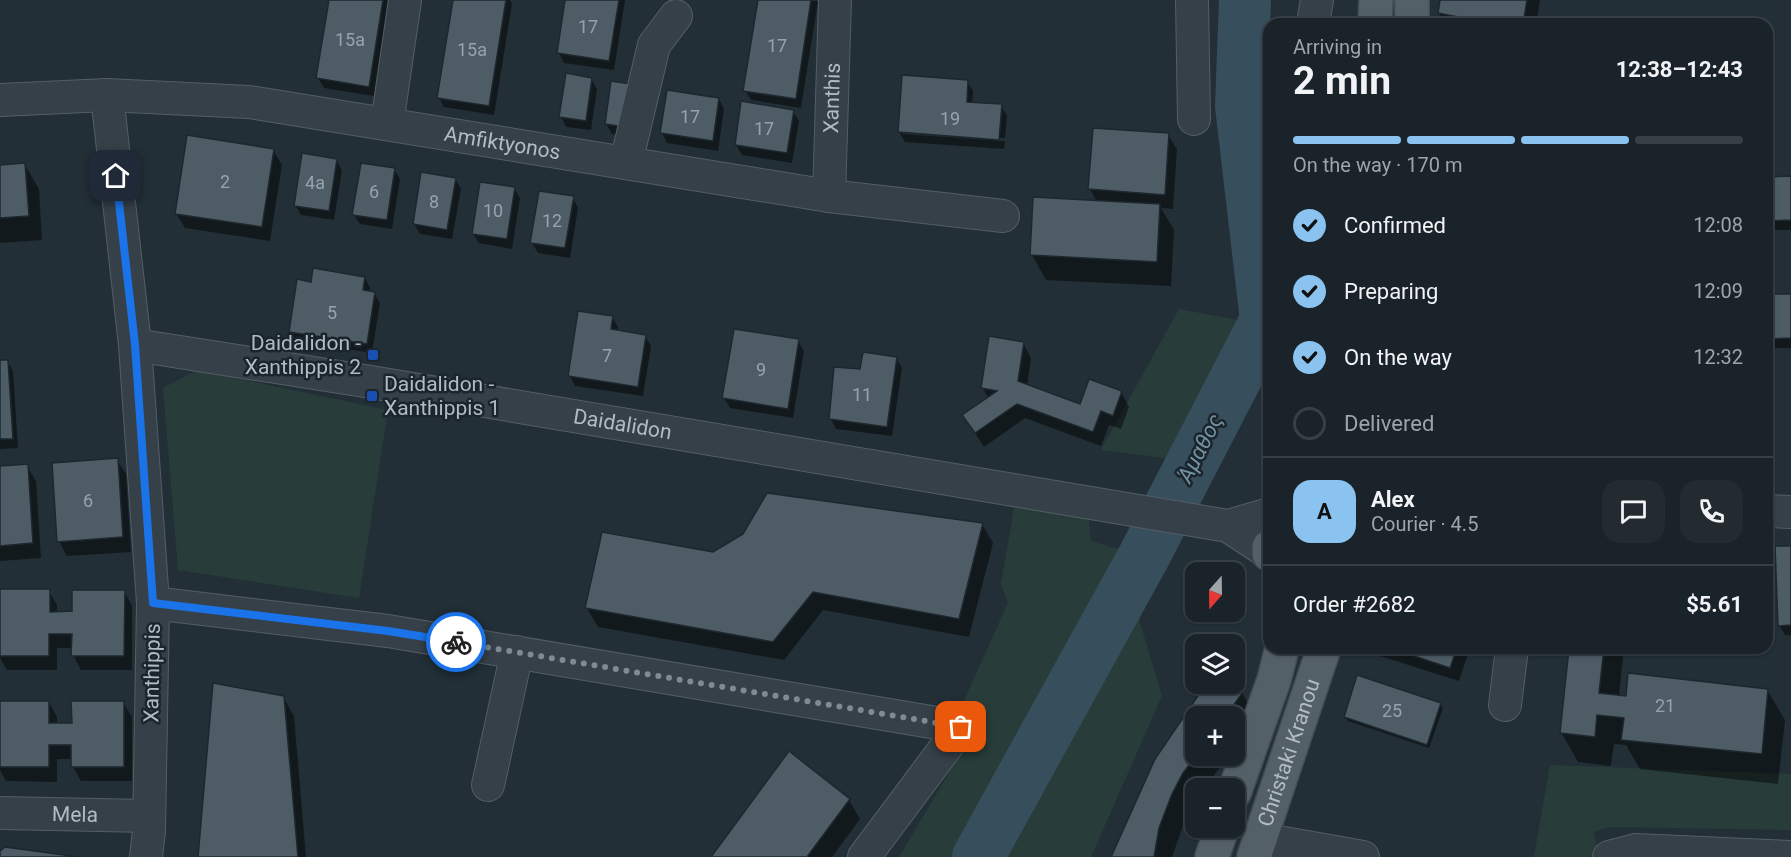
<!DOCTYPE html>
<meta charset="utf-8">
<style>
:root{--surface:#1a2329;--page:#232b31;--text:#f1f3f6;--muted:#9fa4a8;--line:#384046;--accent:#8ac3ef}
body{margin:0;font-family:Roboto,sans-serif;background:var(--page);color:var(--text);height:100vh;display:flex;flex-direction:column;font-size:22px;white-space:nowrap}
*{box-sizing:border-box;margin:0}
p{font-size:20px;color:var(--muted)}
.icon{flex:none;width:33px;height:33px;fill:none;stroke:currentColor;stroke-width:2;stroke-linecap:round;stroke-linejoin:round}
.map{position:relative;flex:1;overflow:hidden}
.drawer{position:absolute;left:1263px;top:18px;width:510px;height:636px;display:flex;flex-direction:column;background:var(--surface);border-radius:18px;box-shadow:0 2px 4px #0004,0 0 0 2px var(--line)}
.drawer>*{flex:none}
.needle{width:39px;rotate:200deg}
.controls{position:absolute;left:1185px;top:562px;display:grid;gap:12px}
.controls a{display:grid;place-items:center;width:60px;height:60px;border-radius:12px;background:var(--surface);box-shadow:0 2px 4px #0004,0 0 0 2px var(--line);font-size:30px}
.pin{position:absolute;display:grid;place-items:center;width:51px;height:51px;color:#fff;margin:-26px;border-radius:12px;box-shadow:0 3px 9px #0006}
.courier{position:absolute;display:grid;place-items:center;width:60px;height:60px;margin:-30px;border:4px solid #1a73e8;border-radius:50%;background:#fff;color:#222;box-shadow:0 2px 8px #0007}
.summary em{font-style:normal;font-weight:700}
.summary div{display:flex;flex-direction:column-reverse}
.summary{display:flex;align-items:center;justify-content:space-between;height:102px;padding:0 30px}
h1{font-size:39px;font-weight:700;line-height:45px}
.bar{display:grid;grid-template-columns:repeat(4,1fr);gap:9px 6px;align-content:center;height:72px;padding:0 30px}
.bar i{height:8px;border-radius:4px;background:var(--line)}
.bar .selected{background:var(--accent)}
.bar p{grid-column:span 4}
.line{display:flex;align-items:center;gap:15px;padding:0 30px;border-top:2px solid var(--line)}
.line div{flex:1}
.round{display:grid;place-items:center;flex:none;width:63px;height:63px;border-radius:18px;background:var(--page)}
ol{padding:0 30px;list-style:none}
li{display:flex;align-items:center;gap:18px;height:66px}
li p{margin-inline-start:auto}
li .icon{padding:6px;border-radius:50%;background:var(--accent);color:#111;stroke-width:4}
li:last-child{color:var(--muted)}
li i{width:33px;height:33px;border:3px solid var(--line);border-radius:50%}
.map>svg:first-child{display:block}
.green{fill:#283d3a}
.shadow{fill:#0007}
.lines{fill:none;stroke-linecap:round;stroke-linejoin:round}
.river{stroke:#374e5d;stroke-width:52}
.building{fill:#4e5c66;stroke:#1d272e;stroke-width:1.5}
.minor-casing{stroke:#545e65;stroke-width:34}
.major-casing{stroke:#424c54;stroke-width:36}
.minor{stroke:#364048;stroke-width:32}
.major{stroke:#546068;stroke-width:33}
.done{stroke:#7f8a93;stroke-width:6;stroke-dasharray:0 10.8}
.route{stroke:#1a73e8;stroke-width:8}
.transit-dot{fill:#1a4fb4;stroke:#1b252c;stroke-width:2}
.labels{text-anchor:middle;dominant-baseline:central;stroke-width:5;stroke-linejoin:round;paint-order:stroke}
.number-label{font-size:18px;fill:#98a3ac}
.street-label{font-size:21px;fill:#b1bbc4;stroke:#1b252c}
.poi-label{font-size:21px;fill:#b1bbc4;stroke:#1b252c;text-anchor:end}
.water-label{font-size:22px;font-style:italic;fill:#7392a6;stroke:#1b252c}
</style>
<div class="map">
<svg width="1791" height="857" viewBox="0 0 1791 857">
<rect width="100%" height="100%" fill="#222f37"/>
<g class="green">
<polygon points="1179,309 1244,321 1166,458 1101,450"/>
<polygon points="197,370 388,410 359,598 178,570 163,388"/>
<polygon points="1015,503 1088,515 1091,541 1118,549 1162,696 1091,857 899,857 979,722 961,707 1008,603 1001,584"/>
<polygon points="1550,765 1791,774 1791,830 1609,827 1594,832 1598,853 1589,857 1534,857"/>
</g>
<g class="shadow">
<polygon points="331,0 389,0 374,96 324,88 318,78"/>
<polygon points="454,0 510,0 512,4 494,115 444,107 439,98"/>
<polygon points="567,0 625,0 614,70 564,63 559,53"/>
<polygon points="759,0 818,1 801,108 751,100 745,90"/>
<polygon points="1441,0 1540,0 1536,24 1446,24 1439,13"/>
<polygon points="591,79 597,89 591,130 566,127 561,117"/>
<polygon points="967,81 973,91 972,104 1001,106 1007,116 1005,138 903,131 903,134 1005,141 1004,149 905,142 899,132"/>
<polygon points="613,82 636,138 612,134 606,124"/>
<polygon points="719,99 724,109 718,151 667,143 662,133"/>
<polygon points="793,111 799,121 792,163 742,155 736,145"/>
<polygon points="1168,135 1177,149 1173,209 1161,208 1174,230 1171,286 1046,280 1032,255 1097,202 1090,189"/>
<polygon points="273,150 282,165 270,241 185,228 176,213"/>
<polygon points="336,160 342,170 334,220 301,215 295,205"/>
<polygon points="25,165 39,189 42,240 0,243 0,166"/>
<polygon points="394,169 400,179 392,229 360,224 354,215"/>
<rect x="1767" y="178" width="24" height="52"/>
<polygon points="455,179 461,189 452,239 420,234 414,224"/>
<polygon points="514,188 520,198 512,249 479,243 473,234"/>
<polygon points="573,198 578,208 570,258 538,253 532,243"/>
<polygon points="365,278 370,288 369,293 374,293 380,303 372,353 296,341 290,331 313,283"/>
<polygon points="1791,295 1791,348 1769,348 1767,296"/>
<polygon points="612,317 618,327 617,332 645,336 651,346 643,396 575,386 570,376"/>
<polygon points="798,341 804,351 793,418 730,408 724,398"/>
<polygon points="1023,343 1031,358 1027,386 1081,406 1121,392 1129,407 1121,429 1109,425 1101,446 1025,418 984,447 964,415 988,398 983,388"/>
<polygon points="896,358 902,368 892,436 836,429 831,419 861,370"/>
<polygon points="7,361 13,371 18,448 0,449 0,362"/>
<polygon points="117,460 126,474 131,552 67,556 59,541"/>
<polygon points="27,466 36,481 41,558 0,561 0,468"/>
<polygon points="982,524 993,543 969,637 823,610 784,660 598,627 587,608 713,553"/>
<polygon points="1791,547 1791,635 1785,635 1779,625"/>
<polygon points="0,591 49,591 57,605 57,613 73,613 124,591 132,606 132,670 81,670 73,655 73,648 57,648 57,670 7,670 0,658"/>
<polygon points="1373,648 1470,648 1459,681 1377,655"/>
<polygon points="1570,648 1624,648 1619,696 1767,690 1785,720 1778,784 1640,769 1626,745 1614,744 1611,766 1578,762 1561,732"/>
<polygon points="1208,684 1230,684 1242,693 1257,718 1234,747 1234,717 1196,717 1196,756 1228,756 1204,789 1196,789 1196,801 1185,820 1172,857 1113,857"/>
<polygon points="283,697 294,716 306,857 200,857"/>
<polygon points="0,702 49,702 57,717 57,724 73,724 123,702 132,717 132,781 81,781 73,767 73,759 57,759 57,782 6,781 0,770"/>
<polygon points="1440,704 1443,708 1429,748 1348,721 1345,717"/>
<polygon points="789,753 849,800 860,819 832,857 712,857"/>
</g>
<g class="lines">
<polyline class="river" points="978,857 1144,556 1266,320 1241,106 1245,0"/>
</g>
<g class="building">
<polygon points="329,0 383,0 369,87 316,78"/>
<polygon points="453,0 506,0 489,106 437,98"/>
<polygon points="565,0 619,0 609,61 557,53"/>
<polygon points="758,0 811,0 796,99 743,91"/>
<polygon points="1440,0 1527,0 1523,24 1494,24 1438,13"/>
<polygon points="566,73 592,78 586,121 559,117"/>
<polygon points="902,75 968,80 967,102 1002,104 999,140 898,132"/>
<polygon points="611,81 638,85 631,128 605,124"/>
<polygon points="667,90 719,98 713,141 660,133"/>
<polygon points="741,101 794,110 787,153 735,145"/>
<polygon points="1093,128 1169,133 1165,195 1088,189"/>
<polygon points="187,135 274,149 262,227 175,214"/>
<polygon points="302,153 337,159 329,211 294,206"/>
<polygon points="25,163 29,216 0,218 0,165"/>
<polygon points="361,163 395,168 387,220 352,215"/>
<polygon points="421,172 456,178 447,230 413,224"/>
<polygon points="1791,176 1791,220 1767,221 1767,177"/>
<polygon points="480,182 515,187 507,239 472,234"/>
<polygon points="539,191 574,196 565,248 530,243"/>
<polygon points="1033,197 1160,204 1157,262 1030,255"/>
<polygon points="313,268 365,277 363,290 375,292 367,344 289,332 297,279 311,282"/>
<polygon points="1767,294 1791,294 1791,338 1767,339"/>
<polygon points="578,311 613,316 611,329 646,335 638,387 568,376"/>
<polygon points="734,329 799,339 788,409 722,398"/>
<polygon points="989,336 1024,342 1018,381 1080,404 1089,379 1122,391 1113,416 1101,411 1093,432 1017,404 975,433 962,415 997,391 981,388"/>
<polygon points="863,352 897,357 887,427 829,419 834,367 860,369"/>
<polygon points="0,360 8,360 13,439 0,439"/>
<polygon points="118,458 123,537 57,542 52,463"/>
<polygon points="28,464 33,543 0,546 0,466"/>
<polygon points="767,493 983,523 959,619 813,592 773,642 585,608 602,532 713,552 743,534"/>
<polygon points="1775,546 1791,546 1791,625 1778,626"/>
<polygon points="0,589 50,589 50,612 72,611 72,590 125,590 124,656 71,656 72,634 49,634 49,656 0,656"/>
<polygon points="1390,648 1457,648 1450,668"/>
<polygon points="1569,648 1604,648 1599,693 1626,696 1628,673 1768,689 1762,754 1621,740 1624,718 1597,715 1595,737 1560,733"/>
<polygon points="1357,675 1441,703 1427,745 1344,717"/>
<polygon points="213,683 284,696 298,857 198,857"/>
<polygon points="1206,684 1232,684 1243,692 1225,717 1196,717 1196,756 1183,773 1172,794 1159,828 1154,857 1111,857 1155,759"/>
<polygon points="0,701 49,701 49,723 72,723 71,701 124,701 124,767 71,767 71,745 49,745 49,767 0,767"/>
<polygon points="789,751 850,799 807,857 711,857"/>
<polygon points="5,847 79,857 0,857 0,851"/>
</g>
<g class="lines">
<g class="minor-casing">
<g id="minor">
<polyline points="1192,0 1194,119"/>
<polyline points="1313,24 1317,0"/>
<polyline points="107,95 135,345 153,603 149,831 146,857"/>
<path id="s1" d="M 0,100 L 107,95 L 249,102 L 829,196 L 1003,216"/>
<polyline points="387,124 405,0"/>
<polyline points="626,163 654,45 676,16"/>
<path id="s2" d="M 829,196 L 835,0"/>
<path id="s3" d="M 135,345 L 371,382 L 1228,526 L 1269,553"/>
<polyline points="1767,511 1791,512"/>
<polyline points="1228,526 1269,514"/>
<polyline points="153,603 388,631 961,727 864,857"/>
<polyline points="1505,705 1512,648"/>
<polyline points="488,785 517,652"/>
<path id="s4" d="M 0,813 L 149,816"/>
<polyline points="1261,839 1363,857"/>
<polyline points="1609,857 1636,850 1791,857"/>
</g>
</g>
<g class="major-casing">
<g id="major">
<polyline points="1412,0 1412,24"/>
<polyline points="1375,24 1376,0"/>
<polyline points="1269,547 1269,554"/>
<polyline points="1234,793 1274,680 1282,648"/>
<polyline points="1212,857 1222,828"/>
<path id="s5" d="M 1254,857 L 1324,648"/>
</g>
</g>
<use href="#minor" class="minor"/>
<use href="#major" class="major"/>
</g>
<g class="lines">
<polyline class="done" points="456,642 961,727"/>
<polyline class="route" points="116,176 135,345 153,603 388,631 456,642"/>
</g>
<g class="transit-dot">
<rect x="367" y="349" width="12" height="12" rx="3"/>
<rect x="366" y="390" width="12" height="12" rx="3"/>
</g>
<g class="labels">
<g class="number-label">
<text x="588" y="26">17</text>
<text x="350" y="39">15a</text>
<text x="777" y="45">17</text>
<text x="472" y="49">15a</text>
<text x="690" y="116">17</text>
<text x="950" y="118">19</text>
<text x="764" y="128">17</text>
<text x="225" y="181">2</text>
<text x="315" y="182">4a</text>
<text x="374" y="191">6</text>
<text x="434" y="201">8</text>
<text x="493" y="210">10</text>
<text x="552" y="220">12</text>
<text x="332" y="312">5</text>
<text x="607" y="355">7</text>
<text x="761" y="369">9</text>
<text x="862" y="394">11</text>
<text x="88" y="500">6</text>
<text x="1665" y="705">21</text>
<text x="1392" y="710">25</text>
</g>
<g class="street-label">
<text stroke="none"><textPath href="#s2" startOffset="98">Xanthis</textPath></text>
<text stroke="none"><textPath href="#s1" startOffset="506">Amfiktyonos</textPath></text>
<text stroke="none"><textPath href="#s3" startOffset="494">Daidalidon</textPath></text>
<text transform="translate(152 673) rotate(-89)">Xanthippis</text>
<text stroke="none"><textPath href="#s5" startOffset="110">Christaki Kranou</textPath></text>
<text stroke="none"><textPath href="#s4" startOffset="75">Mela</textPath></text>
</g>
<g class="poi-label">
<text x="361" y="343">Daidalidon -<tspan x="361" dy="24">Xanthippis 2</tspan></text>
<text x="384" y="384" text-anchor="start">Daidalidon -<tspan x="384" dy="24">Xanthippis 1</tspan></text>
</g>
<g class="water-label">
<text transform="translate(1200 448) rotate(-63)">Άμαθος</text>
</g>
</g>
</svg>
<div class="controls">
<a><svg class="needle" viewBox="-14 -14 28 28"><path d="M0-13l5 13h-10z" fill="#e53935"/><path d="M0 13l5-13h-10z" fill="#9fa4a8"/></svg></a>
<a><svg class="icon" aria-label="layers" viewBox="0 0 24 24"><path d="M12 4l9 5-9 5-9-5zM3 14l9 5 9-5"/></svg></a>
<a>+</a>
<a>−</a>
</div>
<div class="pin" style="left:961px;top:727px;background:#ea580c"><svg class="icon" aria-label="bag" viewBox="0 0 24 24"><path d="M5 8h14l-1 12H6zM9 8a3 3 0 0 1 6 0"/></svg></div>
<div class="pin" style="left:116px;top:176px;background:#1f2937"><svg class="icon" aria-label="home" viewBox="0 0 24 24"><path d="M3 11l9-7 9 7M6 9v11h12V9"/></svg></div>
<div class="courier" style="left:456px;top:642px"><svg class="icon" aria-label="bike" viewBox="0 0 24 24"><circle cx="6" cy="16" r="4"/><circle cx="18" cy="16" r="4"/><path d="M6 16l4-8h5l3 8M10 8l3 8H6M13 5h3"/></svg></div>
<section class="drawer">
<div class="summary"><div><h1>2 min</h1><p>Arriving in</p></div><em>12:38–12:43</em></div>
<div class="bar"><i class="selected"></i><i class="selected"></i><i class="selected"></i><i></i><p>On the way · 170 m</p></div>
<ol>
<li><svg class="icon" aria-label="check" viewBox="0 0 24 24"><path d="M5 12l5 5 9-10"/></svg>Confirmed<p>12:08</p></li>
<li><svg class="icon" aria-label="check" viewBox="0 0 24 24"><path d="M5 12l5 5 9-10"/></svg>Preparing<p>12:09</p></li>
<li><svg class="icon" aria-label="check" viewBox="0 0 24 24"><path d="M5 12l5 5 9-10"/></svg>On the way<p>12:32</p></li>
<li><i></i>Delivered</li>
</ol>
<div class="line" style="height:108px"><b class="round" style="background:var(--accent);color:#111">A</b><div><b>Alex</b><p>Courier · 4.5</p></div><a class="round"><svg class="icon" aria-label="chat" viewBox="0 0 24 24"><path d="M4 5h16v11H9l-5 4z"/></svg></a><a class="round"><svg class="icon" aria-label="phone" viewBox="0 0 24 24"><path d="M5 4h4l2 5-3 2q2 4 5 5l2-3 5 2v4C11 20 4 13 5 4z"/></svg></a></div>
<div class="line" style="height:78px"><div>Order #2682</div><b>$5.61</b></div>
</section>
</div>
